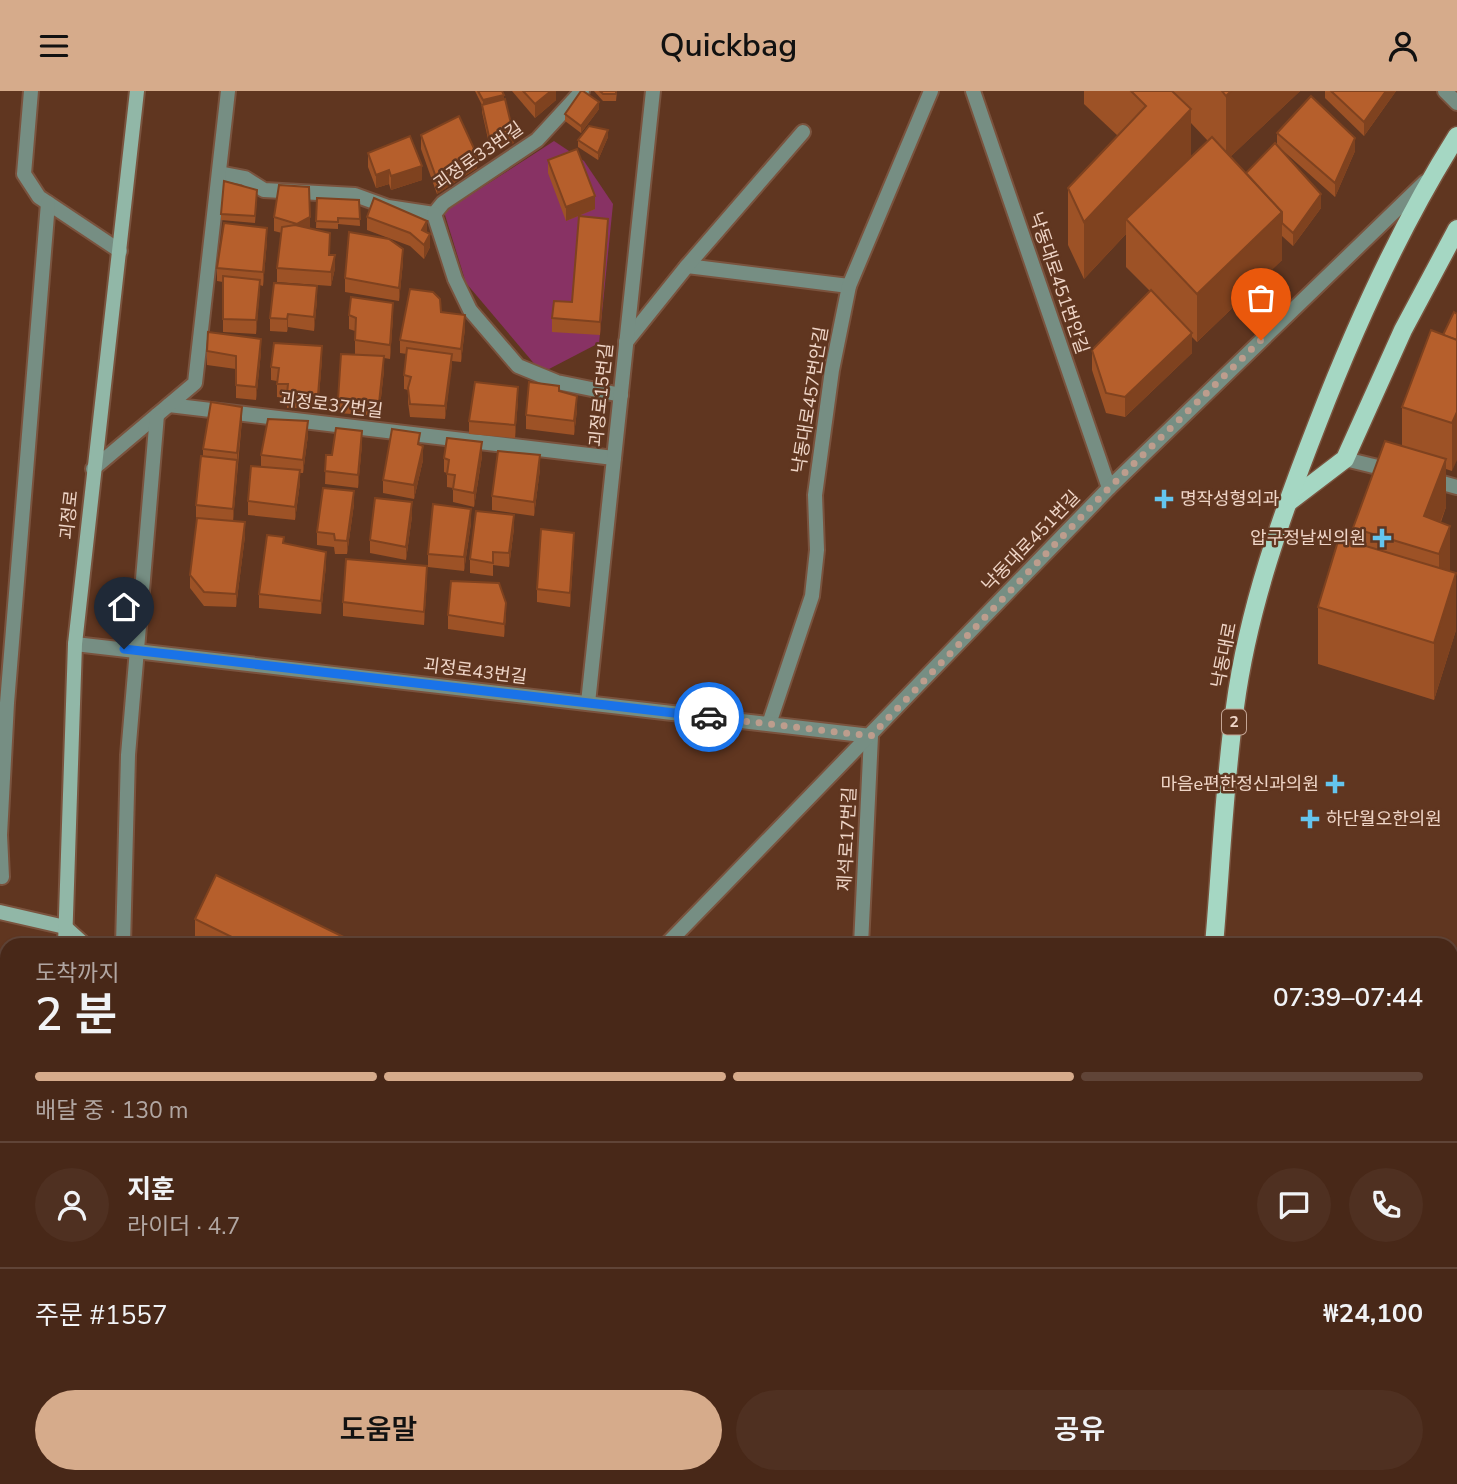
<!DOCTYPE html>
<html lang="ko">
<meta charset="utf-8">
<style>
:root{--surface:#482818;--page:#4f3021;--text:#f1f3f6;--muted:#b1a6a2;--line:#604437;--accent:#d6ab8b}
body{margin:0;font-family:"Nunito Sans","Noto Sans KR",sans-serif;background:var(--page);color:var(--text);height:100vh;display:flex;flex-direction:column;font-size:26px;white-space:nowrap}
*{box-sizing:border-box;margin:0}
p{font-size:23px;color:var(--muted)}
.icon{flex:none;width:38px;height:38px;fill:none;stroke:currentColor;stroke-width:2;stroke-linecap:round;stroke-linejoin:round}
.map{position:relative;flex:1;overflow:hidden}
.details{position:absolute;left:0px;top:847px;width:1458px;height:546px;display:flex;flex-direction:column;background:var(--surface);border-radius:21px 21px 0 0;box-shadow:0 2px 5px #0004,0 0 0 2px var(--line)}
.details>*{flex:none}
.pin{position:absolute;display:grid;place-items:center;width:60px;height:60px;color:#fff;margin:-72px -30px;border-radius:50% 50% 50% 0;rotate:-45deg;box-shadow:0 0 7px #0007}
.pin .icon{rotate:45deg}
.courier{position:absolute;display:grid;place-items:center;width:70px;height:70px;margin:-35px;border:5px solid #1a73e8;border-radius:50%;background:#fff;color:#222;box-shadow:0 2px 9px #0007}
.summary em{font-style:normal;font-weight:600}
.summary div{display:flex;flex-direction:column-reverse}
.summary{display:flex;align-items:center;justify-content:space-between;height:119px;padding:0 35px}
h1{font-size:46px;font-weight:600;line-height:52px}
.bar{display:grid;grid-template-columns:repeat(4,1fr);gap:10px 7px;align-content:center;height:84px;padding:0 35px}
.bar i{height:9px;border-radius:5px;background:var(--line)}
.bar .selected{background:var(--accent)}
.bar p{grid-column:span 4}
.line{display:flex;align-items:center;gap:18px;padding:0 35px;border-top:2px solid var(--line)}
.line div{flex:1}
.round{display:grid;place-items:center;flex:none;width:74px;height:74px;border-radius:37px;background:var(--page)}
.primary-button{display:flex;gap:14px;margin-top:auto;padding:14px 35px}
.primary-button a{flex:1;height:80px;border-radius:42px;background:var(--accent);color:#111;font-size:28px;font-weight:600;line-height:80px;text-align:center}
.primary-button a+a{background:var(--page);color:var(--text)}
header{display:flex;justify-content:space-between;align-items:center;height:91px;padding:0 35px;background:var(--accent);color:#111;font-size:32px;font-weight:600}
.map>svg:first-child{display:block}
.green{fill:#883264}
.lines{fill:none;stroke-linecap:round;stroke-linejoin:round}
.lane-casing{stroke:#7a533e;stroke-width:18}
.street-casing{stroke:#7a533e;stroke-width:18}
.secondary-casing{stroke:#7a533e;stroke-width:18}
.primary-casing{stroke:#7a533e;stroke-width:21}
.lane{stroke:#768e83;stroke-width:14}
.street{stroke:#768e83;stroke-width:14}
.secondary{stroke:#91b7a7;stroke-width:14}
.primary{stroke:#a5d7c3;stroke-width:18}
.wall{fill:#9d5226;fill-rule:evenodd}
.shaded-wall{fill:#7f421f}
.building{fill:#b65f2c;stroke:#7f421f;stroke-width:2}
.done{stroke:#bd9d8d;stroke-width:7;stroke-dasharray:0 12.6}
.route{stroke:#1a73e8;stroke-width:9}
.poi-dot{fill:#64c5ee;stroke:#603620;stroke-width:2.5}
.labels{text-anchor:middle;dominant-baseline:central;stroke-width:5;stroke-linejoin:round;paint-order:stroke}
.shield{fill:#603620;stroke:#c4a595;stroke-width:2}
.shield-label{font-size:16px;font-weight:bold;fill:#efd5c7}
.street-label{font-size:18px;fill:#efd5c7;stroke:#603620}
.poi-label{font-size:18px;fill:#efd5c7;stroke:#603620;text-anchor:start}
</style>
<header><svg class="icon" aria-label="menu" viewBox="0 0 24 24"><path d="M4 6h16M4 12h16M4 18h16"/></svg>Quickbag<svg class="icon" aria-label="person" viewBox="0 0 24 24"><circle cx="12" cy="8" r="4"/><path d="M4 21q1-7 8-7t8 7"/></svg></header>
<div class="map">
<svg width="1457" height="1393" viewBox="0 0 1457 1393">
<rect width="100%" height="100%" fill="#603620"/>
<polygon class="green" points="554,50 584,70 613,113 599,252 549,278 537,276 466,192 444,121"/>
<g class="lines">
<g class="lane-casing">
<g id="lane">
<polyline points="31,0 24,83 39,106 120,160"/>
<polyline points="973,0 1109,397"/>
<polyline points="1445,0 1457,12"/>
<polyline points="219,82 245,87 264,99 355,104 388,116 434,123 443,112 537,49 582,0"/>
<polyline points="434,123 455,188 470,219 518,275 557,291 621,304"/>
<polyline points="687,175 849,195"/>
<polyline points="626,251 687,175 803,41"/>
<polyline points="169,314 614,367"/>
<polyline points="93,378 195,292 228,0"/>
<polyline points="588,612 653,0"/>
<polyline points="769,633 812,505 817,459 815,404 832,279 849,195 931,0"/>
<polyline points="2,786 0,744 7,612 48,112"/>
<polyline points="123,854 128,664 157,324"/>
<polyline points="251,1393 254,1386"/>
</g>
</g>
<g class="street-casing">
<g id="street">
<polyline points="1345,368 1394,380"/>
<polyline points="1428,388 1457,396"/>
<polyline points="75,553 871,645 861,854"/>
<polyline points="666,854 1109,397 1425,91"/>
<polyline points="1451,1032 1457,1034"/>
<polyline points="375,1386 378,1393"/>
<polyline points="836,1393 836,1386"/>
</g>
</g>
<g class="secondary-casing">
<g id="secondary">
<polyline points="0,821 65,836 85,854"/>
<polyline points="65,854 75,553 137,0"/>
<polyline points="0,941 7,954"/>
<polyline points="113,1386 114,1393"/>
<polyline points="995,1386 1004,1393"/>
</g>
</g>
<g class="primary-casing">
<g id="primary">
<polyline points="1286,413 1345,368 1403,239 1457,138"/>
<path d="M 1214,854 C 1221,775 1224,695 1235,616 C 1248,517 1282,423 1318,331 C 1356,233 1400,135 1457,45"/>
<polyline points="1184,1393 1184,1386"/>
</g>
</g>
<use href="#lane" class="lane"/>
<use href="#street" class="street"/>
<use href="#secondary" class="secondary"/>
<use href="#primary" class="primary"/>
</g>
<g class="wall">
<polygon points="475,0 502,0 514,52 490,57 482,21 482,14"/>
<polygon points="512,0 556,0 556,9 535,27"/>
<polygon points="594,0 617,0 616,10 603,10"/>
<path d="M 1084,0 L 1300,0 L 1230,66 L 1246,82 L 1277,54 L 1277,42 L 1355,60 L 1335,106 L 1280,57 L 1321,117 L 1293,155 L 1282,145 L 1282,169 L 1197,251 L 1192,246 L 1192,262 L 1125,326 L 1106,322 L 1092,279 L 1092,259 L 1150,200 L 1126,176 L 1126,143 L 1084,188 L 1068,154 L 1068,97 L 1118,45 L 1084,13 ZM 1191,32 L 1208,50 L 1191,66 Z"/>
<polygon points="1325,0 1396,0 1364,45 1325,7"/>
<polygon points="599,18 581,42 565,30 565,23"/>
<polygon points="421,44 477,77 437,103 421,58"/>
<polygon points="608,46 598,69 578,56 578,49"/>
<polygon points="368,62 422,89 391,99 389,93 376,97 368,76"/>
<polygon points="548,69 595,118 566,130 548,82"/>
<polygon points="257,106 255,132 221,129 221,123"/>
<polygon points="317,107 359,109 360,135 338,133 338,138 316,137"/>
<polygon points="274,126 310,138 329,164 335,177 331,195 277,191 277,177 282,142 274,140"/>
<polygon points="367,126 427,141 430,156 424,168 410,155 367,139"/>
<polygon points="608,141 600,244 552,241 552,227 572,211"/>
<polygon points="267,150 263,195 260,194 256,243 223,241 223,191 217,190 217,177"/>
<polygon points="403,171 399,210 345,201 345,187"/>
<polygon points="317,209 314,240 288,236 287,241 270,240 270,227"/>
<polygon points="441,221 465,237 461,271 452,270 445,328 410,326 408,311 408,299 404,298 404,284 407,263 400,262 400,249"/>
<polygon points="1454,221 1452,380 1446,378 1446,416 1441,431 1450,480 1456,539 1434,609 1318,573 1318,516 1353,451 1353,437 1402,355 1402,316 1443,244"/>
<polygon points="349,224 393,226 390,268 384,267 384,279 379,325 338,322 338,309 370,265 355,263 355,240 349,238"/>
<polygon points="207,260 261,261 256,309 236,307 236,278 207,274"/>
<polygon points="322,268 318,317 287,317 287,307 277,306 277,290 271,289 271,276"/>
<polygon points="518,309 515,347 469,343 469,330"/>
<polygon points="577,319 574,344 526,338 526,324"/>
<polygon points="242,329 233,430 245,445 236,516 204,515 190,497 190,484 197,428 196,428 196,414 203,366 203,358"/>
<polygon points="308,344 303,382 300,382 300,392 295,429 248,424 248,410 261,376 261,364"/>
<polygon points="362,353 358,397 325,393 326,364 332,364"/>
<polygon points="482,365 474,416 453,411 453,397 447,396 447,382 444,381 444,367"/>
<polygon points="423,369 414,408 383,402 383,389"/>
<polygon points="540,378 534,425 492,419 492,405"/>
<polygon points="354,413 347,463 335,463 334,456 317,454 317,441"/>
<polygon points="412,425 406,469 370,462 370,449"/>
<polygon points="471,432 464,480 428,476 428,463"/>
<polygon points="514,437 509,476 493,474 493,485 470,482 470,468"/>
<polygon points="284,452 326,474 321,523 259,517 259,503"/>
<polygon points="574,456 570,516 537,511 537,498"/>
<polygon points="427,488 424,534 343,525 343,511"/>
<polygon points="448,524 506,525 504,546 448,538"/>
<polygon points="195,828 360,854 195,854"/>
</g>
<g class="shaded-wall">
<polygon points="551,0 556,0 556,9 535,27 535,13"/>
<polygon points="1231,0 1300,0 1226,70 1226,5"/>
<polygon points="1386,0 1396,0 1364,45 1364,31"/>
<polygon points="504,4 504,11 483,16 483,9"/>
<polygon points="599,11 599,18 581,42 581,35"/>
<polygon points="1191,18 1191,75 1126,128 1126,143 1084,188 1084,131"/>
<polygon points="608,39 608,46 598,69 598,62"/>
<polygon points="514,45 514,52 490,57 490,50"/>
<polygon points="1355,47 1355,60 1335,106 1335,92"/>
<polygon points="477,64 477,77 437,103 437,89"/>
<polygon points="422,75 422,89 391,99 391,85"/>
<polygon points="389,79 389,93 376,97 376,84"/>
<polygon points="1321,103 1321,117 1293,155 1293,142"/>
<polygon points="595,105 595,118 566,130 566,116"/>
<polygon points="1282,121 1282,169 1197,251 1197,203"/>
<polygon points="310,126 310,140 297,147 297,133"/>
<polygon points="608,128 608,141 600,244 600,231"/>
<polygon points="427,130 427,143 422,139"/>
<polygon points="267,137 267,150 263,195 263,181"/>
<polygon points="430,143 430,156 424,168 424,154"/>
<polygon points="403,158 403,171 399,210 399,197"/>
<polygon points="335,164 335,177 331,195 331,181"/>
<polygon points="260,189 260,202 256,243 256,229"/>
<polygon points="317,195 317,209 314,240 314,226"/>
<polygon points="393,212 393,226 390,268 390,254"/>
<polygon points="288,223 288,236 287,241 287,228"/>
<polygon points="465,224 465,237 461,271 461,258"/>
<polygon points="1192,242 1192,262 1125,326 1125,306"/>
<polygon points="261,248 261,261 256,309 256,296"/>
<polygon points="322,255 322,268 318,317 318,304"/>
<polygon points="452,263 452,276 445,328 445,315"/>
<polygon points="384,265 384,279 379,325 379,312"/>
<polygon points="518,296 518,309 515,347 515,334"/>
<polygon points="577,305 577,319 574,344 574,330"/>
<polygon points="242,316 242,329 237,375 237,362"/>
<polygon points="1457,321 1457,369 1452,380 1452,332"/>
<polygon points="308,330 308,344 303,382 303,369"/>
<polygon points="362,340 362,353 358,397 358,384"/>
<polygon points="482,351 482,365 474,416 474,402"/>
<polygon points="423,355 423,369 414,408 414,394"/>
<polygon points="540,364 540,378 534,425 534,411"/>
<polygon points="1446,368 1446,416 1429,460 1424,425"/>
<polygon points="237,369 237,382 233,431 233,418"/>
<polygon points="300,379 300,392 295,429 295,416"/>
<polygon points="354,400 354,413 347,463 347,450"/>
<polygon points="412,411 412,425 406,469 406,456"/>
<polygon points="471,418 471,432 464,480 464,466"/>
<polygon points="514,424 514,437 509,476 509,462"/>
<polygon points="245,431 245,445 236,516 236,503"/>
<polygon points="1450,435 1450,483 1439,511 1439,463"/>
<polygon points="574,442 574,456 570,516 570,502"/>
<polygon points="326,461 326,474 321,523 321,510"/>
<polygon points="427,475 427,488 424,534 424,521"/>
<polygon points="1456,482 1456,539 1434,609 1434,552"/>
<polygon points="506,512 506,525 504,546 504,533"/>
</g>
<g class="building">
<polygon points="478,0 502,0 504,4 483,9"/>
<polygon points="523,0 551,0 535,13"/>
<polygon points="581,0 583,0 599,11 581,35 565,23"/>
<polygon points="600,0 616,0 616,3 603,3"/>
<polygon points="1131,0 1172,0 1191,18 1084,131 1068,97 1146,15"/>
<polygon points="1222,0 1231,0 1226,5"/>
<polygon points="1331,0 1386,0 1364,31"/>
<polygon points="1311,5 1355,47 1335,92 1277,42"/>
<polygon points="505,8 514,45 490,50 482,14"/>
<polygon points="459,25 477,64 437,89 421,44"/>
<polygon points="589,35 608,39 598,62 578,49"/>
<polygon points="410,45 422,75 391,85 389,79 376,84 368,62"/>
<polygon points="1212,46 1282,121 1197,203 1126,128"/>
<polygon points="1275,52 1321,103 1293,142 1282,132 1282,121 1246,82"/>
<polygon points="577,58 595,105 566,116 548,69"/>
<polygon points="224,90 257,99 255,125 221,123"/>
<polygon points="279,94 309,96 310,126 297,133 274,126"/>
<polygon points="317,107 359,109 360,128 338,127 338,131 316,130"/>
<polygon points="374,107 427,130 422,139 430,143 424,154 410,142 367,126"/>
<polygon points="579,125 608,128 600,231 552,227 554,210 572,211"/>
<polygon points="224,132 267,137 263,181 217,177"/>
<polygon points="295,134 330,142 329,164 335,164 331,181 277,177 282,136"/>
<polygon points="349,141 389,148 403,158 399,197 345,187"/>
<polygon points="223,185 260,189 256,229 223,228"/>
<polygon points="274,192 317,195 314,226 288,223 287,228 270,227"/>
<polygon points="410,198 433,201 440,208 441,221 465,224 461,258 400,249"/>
<polygon points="1151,199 1192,242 1125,306 1106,302 1092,259"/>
<polygon points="351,206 393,212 390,254 355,249 356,227 349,224"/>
<polygon points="1454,221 1457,223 1457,249 1443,244"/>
<polygon points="1431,239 1457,249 1457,321 1452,332 1402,316"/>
<polygon points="208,241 261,248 256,296 236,294 236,265 207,260"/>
<polygon points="274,252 322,255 318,304 287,303 288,293 277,293 279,277 271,276"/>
<polygon points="407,257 452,263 445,315 410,313 408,297 411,286 404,284"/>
<polygon points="341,263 384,265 379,312 338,309"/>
<polygon points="475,291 518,296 515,334 469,330"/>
<polygon points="529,291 559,295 559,300 577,305 574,330 526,324"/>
<polygon points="211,311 242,316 237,362 203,358"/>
<polygon points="268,328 308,330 303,369 261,364"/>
<polygon points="336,337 362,340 358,384 325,380 326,364 332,364"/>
<polygon points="392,338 420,342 418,353 423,355 414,394 383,389"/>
<polygon points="447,347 482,351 474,402 453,398 455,384 447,383 449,369 444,367"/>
<polygon points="1385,350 1446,368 1424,425 1450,435 1439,463 1353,437"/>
<polygon points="498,360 540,364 534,411 492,405"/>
<polygon points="201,365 237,369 233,418 196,414"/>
<polygon points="251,375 300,379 295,416 248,410"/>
<polygon points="323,397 354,400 347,450 335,449 334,443 317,441"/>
<polygon points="375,407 412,411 406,456 370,449"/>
<polygon points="433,413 471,418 464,466 428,463"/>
<polygon points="476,420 514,424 509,462 493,461 493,472 470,468"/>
<polygon points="197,427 245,431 236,503 204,501 190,484"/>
<polygon points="541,438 574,442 570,502 537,498"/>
<polygon points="267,444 284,446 283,452 326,461 321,510 259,503"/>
<polygon points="1339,447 1456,482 1434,552 1318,516"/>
<polygon points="346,468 427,475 424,521 343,511"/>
<polygon points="451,490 499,492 506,512 504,533 448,524"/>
<polygon points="216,784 360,854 248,854 195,828"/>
<polygon points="0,1318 1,1318 5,1393 0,1393"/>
</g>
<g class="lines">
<polyline class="done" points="709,626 871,645 1109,397 1261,249"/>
<polyline class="route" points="124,558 709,626"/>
</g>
<g class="poi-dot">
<path d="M1160.5 397.5h7v7h7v7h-7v7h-7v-7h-7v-7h7z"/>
<path d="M1378.5 436.5h7v7h7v7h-7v7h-7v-7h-7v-7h7z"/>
<path d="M1331.5 682.5h7v7h7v7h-7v7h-7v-7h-7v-7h7z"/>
<path d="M1306.5 717.5h7v7h7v7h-7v7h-7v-7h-7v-7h7z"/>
</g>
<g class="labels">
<rect class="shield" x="1222" y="618.5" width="24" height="25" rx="5"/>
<g class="shield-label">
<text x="1234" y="631">2</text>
</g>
<g class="street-label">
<text transform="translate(478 65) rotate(-35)">괴정로33번길</text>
<text transform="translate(1059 192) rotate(71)">낙동대로451번안길</text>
<text transform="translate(601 304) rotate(-84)">괴정로15번길</text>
<text transform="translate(810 309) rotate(-81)">낙동대로457번안길</text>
<text transform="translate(331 314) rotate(7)">괴정로37번길</text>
<text transform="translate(69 424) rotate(-84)">괴정로</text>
<text transform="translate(1031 450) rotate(-46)">낙동대로451번길</text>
<text transform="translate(1224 564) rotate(-79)">낙동대로</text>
<text transform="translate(475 580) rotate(7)">괴정로43번길</text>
<text transform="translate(847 748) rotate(-87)">제석로17번길</text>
</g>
<g class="poi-label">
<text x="1180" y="408">명작성형외과</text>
<text x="1366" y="447" text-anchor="end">압구정날씬의원</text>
<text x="1319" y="693" text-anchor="end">마음e편한정신과의원</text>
<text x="1326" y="728">하단월오한의원</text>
</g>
</g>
</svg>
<div class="pin" style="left:1261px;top:249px;background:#ea580c"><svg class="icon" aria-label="bag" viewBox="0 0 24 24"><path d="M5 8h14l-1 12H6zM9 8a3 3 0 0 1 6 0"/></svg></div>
<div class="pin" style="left:124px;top:558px;background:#1f2937"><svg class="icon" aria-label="home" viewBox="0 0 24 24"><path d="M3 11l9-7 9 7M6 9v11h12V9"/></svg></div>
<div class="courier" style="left:709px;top:626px"><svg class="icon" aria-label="car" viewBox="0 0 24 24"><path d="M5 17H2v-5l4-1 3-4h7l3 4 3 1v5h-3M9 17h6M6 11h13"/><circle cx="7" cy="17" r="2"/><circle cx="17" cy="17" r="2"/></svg></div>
<section class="details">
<div class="summary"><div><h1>2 분</h1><p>도착까지</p></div><em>07:39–07:44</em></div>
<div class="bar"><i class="selected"></i><i class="selected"></i><i class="selected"></i><i></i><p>배달 중 · 130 m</p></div>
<div class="line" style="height:126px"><a class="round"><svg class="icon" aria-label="person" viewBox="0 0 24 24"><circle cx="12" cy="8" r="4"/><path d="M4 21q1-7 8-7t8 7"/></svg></a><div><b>지훈</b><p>라이더 · 4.7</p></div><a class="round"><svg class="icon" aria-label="chat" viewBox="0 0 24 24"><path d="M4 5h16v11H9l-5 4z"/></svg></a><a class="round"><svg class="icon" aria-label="phone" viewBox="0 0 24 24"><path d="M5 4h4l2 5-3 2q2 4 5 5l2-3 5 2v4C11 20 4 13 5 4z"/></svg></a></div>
<div class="line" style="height:91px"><div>주문 #1557</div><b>₩24,100</b></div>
<div class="primary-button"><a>도움말</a><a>공유</a></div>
</section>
</div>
